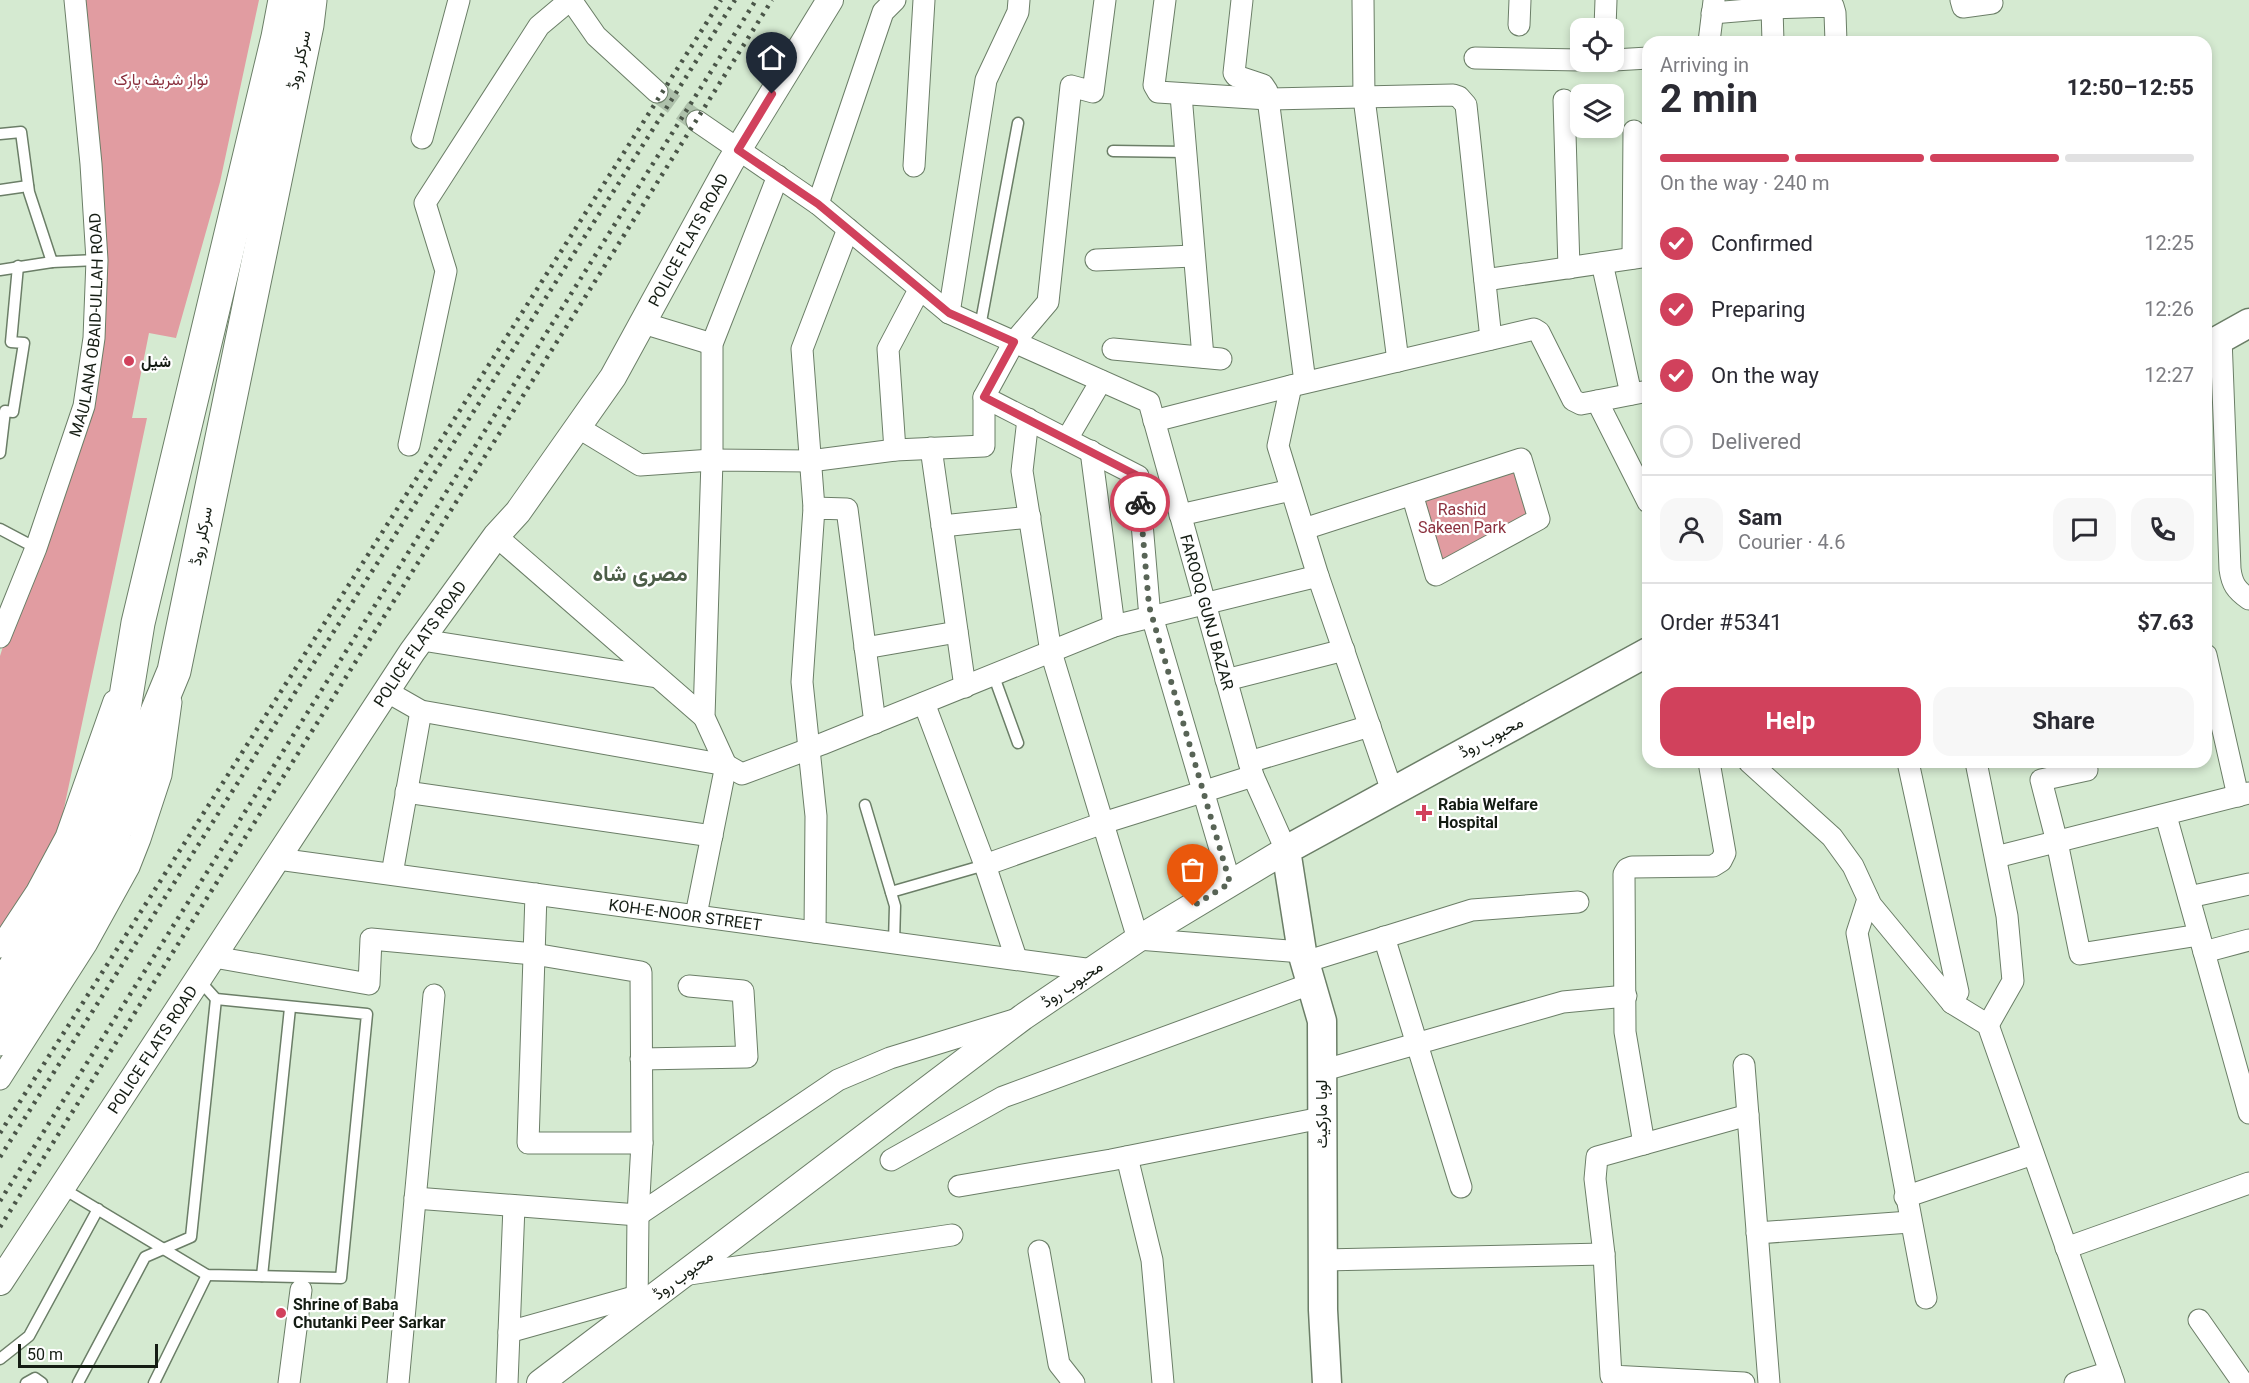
<!DOCTYPE html>
<meta charset="utf-8">
<style>
:root{--surface:#fff;--page:#f7f7f7;--text:#2b2b33;--muted:#7c7c81;--line:#e1e1e2;--accent:#d1415c}
body{margin:0;font-family:Roboto,Vazirmatn,sans-serif;background:var(--page);color:var(--text);height:100vh;display:flex;flex-direction:column;font-size:22px;white-space:nowrap}
*{box-sizing:border-box;margin:0}
p{font-size:20px;color:var(--muted)}
.icon{flex:none;width:33px;height:33px;fill:none;stroke:currentColor;stroke-width:2;stroke-linecap:round;stroke-linejoin:round}
.map{position:relative;flex:1;overflow:hidden}
.details{position:absolute;left:1642px;top:36px;width:570px;height:732px;display:flex;flex-direction:column;background:var(--surface);border-radius:18px;box-shadow:0 3px 9px #0003}
.details>*{flex:none}
.controls{position:absolute;left:1570px;top:18px;display:grid;gap:12px}
.controls a{display:grid;place-items:center;width:54px;height:54px;border-radius:12px;background:var(--surface);box-shadow:0 3px 9px #0003;font-size:30px}
.scale{position:absolute;left:18px;bottom:15px;width:140px;box-sizing:border-box;padding-left:6px;border:3px solid #141c13;border-top:0;font-size:16px;line-height:21px;white-space:nowrap;color:#141c13;-webkit-text-stroke:4px #fff;paint-order:stroke}
.pin{position:absolute;display:grid;place-items:center;width:51px;height:51px;color:#fff;margin:-62px -26px;border-radius:50% 50% 50% 0;rotate:-45deg;box-shadow:0 0 6px #0007}
.pin .icon{rotate:45deg}
.courier{position:absolute;display:grid;place-items:center;width:60px;height:60px;margin:-30px;border:4px solid #d1415c;border-radius:50%;background:#fff;color:#222;box-shadow:0 2px 8px #0007}
.overview em{font-style:normal;font-weight:700}
.overview div{display:flex;flex-direction:column-reverse}
.overview{display:flex;align-items:center;justify-content:space-between;height:102px;padding:0 18px}
h1{font-size:39px;font-weight:700;line-height:45px}
.bar{display:grid;grid-template-columns:repeat(4,1fr);gap:9px 6px;align-content:center;height:72px;padding:0 18px}
.bar i{height:8px;border-radius:4px;background:var(--line)}
.bar .selected{background:var(--accent)}
.bar p{grid-column:span 4}
.line{display:flex;align-items:center;gap:15px;padding:0 18px;border-top:2px solid var(--line)}
.line div{flex:1}
.round{display:grid;place-items:center;flex:none;width:63px;height:63px;border-radius:18px;background:var(--page)}
ol{padding:0 18px;list-style:none}
li{display:flex;align-items:center;gap:18px;height:66px}
li p{margin-inline-start:auto}
li .icon{padding:6px;border-radius:50%;background:var(--accent);color:#fff;stroke-width:4}
li:last-child{color:var(--muted)}
li i{width:33px;height:33px;border:3px solid var(--line);border-radius:50%}
.button{display:flex;gap:12px;margin-top:auto;padding:12px 18px}
.button a{flex:1;height:69px;border-radius:18px;background:var(--accent);color:#fff;font-size:24px;font-weight:700;line-height:69px;text-align:center}
.button a+a{background:var(--page);color:var(--text)}
.map>svg:first-child{display:block}
.green{fill:#e19ca1}
.lines{fill:none;stroke-linecap:round;stroke-linejoin:round}
.minor-tunnel{stroke:#aec1ab;stroke-width:21;stroke-dasharray:21 10;stroke-linecap:butt}
.service-casing{stroke:#6b7e67;stroke-width:13}
.minor-casing{stroke:#6b7e67;stroke-width:23}
.tertiary-casing{stroke:#6b7e67;stroke-width:28}
.secondary-casing{stroke:#6b7e67;stroke-width:31}
.primary-casing{stroke:#6b7e67;stroke-width:35}
.service{stroke:#fff;stroke-width:10}
.minor{stroke:#fff;stroke-width:21}
.tertiary{stroke:#fff;stroke-width:26}
.secondary{stroke:#fff;stroke-width:28}
.primary{stroke:#fff;stroke-width:33}
.rail{stroke:#4a5548;stroke-width:4.5;stroke-dasharray:3 6;stroke-linecap:butt}
.done{stroke:#586456;stroke-width:6;stroke-dasharray:0 10.8}
.route{stroke:#d1415c;stroke-width:8}
.poi-dot{fill:#d1415c;stroke:#fff;stroke-width:2}
.labels{text-anchor:middle;dominant-baseline:central;stroke-width:4.5;stroke-linejoin:round;paint-order:stroke}
.street-label{font-size:16px;fill:#141c13;stroke:#fff}
.park-label{font-size:16px;fill:#8b313f;stroke:#fff}
.poi-label{font-size:16px;font-weight:bold;fill:#141c13;stroke:#fff;text-anchor:start}
.district-label{font-size:22px;font-weight:bold;fill:#4c5e48;stroke:#fff}
</style>
<div class="map">
<svg width="2249" height="1383" viewBox="0 0 2249 1383">
<rect width="100%" height="100%" fill="#d5ead1"/>
<g class="green">
<polygon points="75,0 259,0 220,182 176,338 149,333 132,418 147,418 60,827 32,883 0,931 0,656 35,543 84,406 97,260"/>
<polygon points="1521,459 1539,519 1436,575 1412,494"/>
</g>
<g class="lines">
<polyline class="minor-tunnel" points="657,92 697,121"/>
<g class="service-casing">
<g id="service">
<polyline points="0,134 21,132 29,192 52,262 97,260"/>
<polyline points="1113,151 1186,152"/>
<polyline points="0,190 28,186"/>
<polyline points="0,270 52,262"/>
<polyline points="980,327 1018,123"/>
<polyline points="0,453 5,411 13,412 24,343 11,342 18,266"/>
<polyline points="0,529 36,548"/>
<polyline points="993,674 1018,743"/>
<polyline points="865,805 895,906 894,943"/>
<polyline points="891,892 985,865"/>
<polyline points="62,1188 207,1275 341,1278 367,1014 216,999 199,980"/>
<polyline points="262,1276 290,1008"/>
<polyline points="0,1359 29,1336 98,1209"/>
<polyline points="26,1383 35,1378 42,1383"/>
<polyline points="78,1383 145,1257 191,1237 216,999"/>
<polyline points="154,1383 207,1275"/>
</g>
</g>
<g class="minor-casing">
<g id="minor">
<polyline points="571,0 596,36 657,92"/>
<polyline points="1165,0 1154,85 1158,92 1268,99 1453,95 1459,97 1466,105 1491,339"/>
<polyline points="1242,0 1234,73 1236,76 1263,85 1267,91 1305,382"/>
<polyline points="1363,0 1364,98 1398,361"/>
<polyline points="1961,0 1963,7 1992,3 1991,0"/>
<polyline points="1772,8 1773,42"/>
<polyline points="1712,13 1772,8 1833,6 1835,13 1836,42"/>
<polyline points="1519,25 1520,0"/>
<polyline points="1605,28 1606,0"/>
<polyline points="1709,42 1714,1"/>
<polyline points="1475,58 1581,60"/>
<polyline points="1614,60 1648,58"/>
<polyline points="1181,95 1203,357"/>
<polyline points="1564,100 1569,268"/>
<path id="s1" d="M 697,121 L 818,204 L 949,313 L 1149,402 L 1253,776 L 1286,850"/>
<polyline points="422,138 459,0"/>
<polyline points="914,166 924,0"/>
<polyline points="818,204 883,12 895,0"/>
<polyline points="1633,258 1634,131"/>
<polyline points="1096,260 1194,256"/>
<polyline points="1602,263 1631,394"/>
<polyline points="1485,280 1648,256"/>
<polyline points="949,313 986,80 1018,12 1019,0"/>
<polyline points="643,323 712,344"/>
<path d="M 2221,338 L 2230,569 C 2232,584 2236,590 2249,599"/>
<polyline points="1113,349 1221,359"/>
<polyline points="1291,386 1278,446 1318,576 1392,791"/>
<polyline points="984,397 1138,476 1149,606 1230,883"/>
<polyline points="1597,401 1648,391"/>
<polyline points="1028,419 1022,471 1051,652 1138,939 1302,952"/>
<polyline points="1154,421 1291,386 1534,329 1539,332 1573,400 1581,404 1597,401 1648,502"/>
<polyline points="579,428 640,465 712,460 810,461 895,450 984,446 984,397 1014,342 1048,302 1071,86 1093,92 1105,0"/>
<polyline points="1067,439 1101,381"/>
<polyline points="409,445 446,271 425,203 539,26 570,0"/>
<polyline points="931,448 965,687"/>
<polyline points="895,450 888,349 919,290"/>
<polyline points="1091,451 1114,626"/>
<polyline points="814,508 802,349 848,229"/>
<polyline points="1180,515 1291,490"/>
<polyline points="942,526 1030,517"/>
<polyline points="1304,529 1521,459 1539,519 1436,575 1412,494"/>
<polyline points="496,536 704,717"/>
<path id="s2" d="M 0,637 L 36,548 L 84,406 L 94,338 L 97,260 L 91,164 L 75,0"/>
<polyline points="422,640 657,677"/>
<polyline points="865,648 957,632"/>
<polyline points="2206,655 2238,796"/>
<polyline points="1226,680 1344,650"/>
<polyline points="386,691 421,711 726,765 742,774 822,744 1114,626 1318,576"/>
<polyline points="924,703 985,865 1016,958"/>
<polyline points="1249,762 1370,726"/>
<polyline points="1749,762 1832,837 1853,866 1871,905 1952,1003 1988,1025 2114,1383"/>
<polyline points="1908,762 1958,992 1952,1003"/>
<polyline points="1976,762 2007,916 2013,981 1988,1025"/>
<polyline points="2085,762 2087,770 2041,780 2057,842 2080,954 2199,935"/>
<polyline points="406,792 712,836"/>
<polyline points="2166,816 2249,1113"/>
<polyline points="1996,857 2249,793"/>
<path id="s3" d="M 278,859 L 1093,970"/>
<polyline points="985,865 1103,823 1253,776"/>
<polyline points="392,874 421,711"/>
<polyline points="536,894 528,1143 642,1143"/>
<polyline points="2189,897 2249,884"/>
<polyline points="1868,899 1857,933 1926,1298"/>
<polyline points="696,915 726,765 704,717 712,460 712,344 778,176"/>
<polyline points="815,932 816,816 802,682 814,508 847,509 875,723"/>
<polyline points="1384,937 1461,1187"/>
<polyline points="0,947 37,891 66,837 114,701"/>
<polyline points="2204,952 2249,940"/>
<polyline points="214,957 369,984 371,939 534,954 641,972 642,1143 638,1215 637,1310"/>
<polyline points="1305,962 1472,910 1578,902"/>
<polyline points="641,1059 747,1057 743,991 689,986"/>
<polyline points="1744,1065 1769,1383"/>
<polyline points="1321,1071 1563,1002 1626,996"/>
<polyline points="0,1079 87,943 129,867 140,839 161,775 171,702"/>
<polyline points="1644,1144 1625,1032 1624,874 1627,869 1632,867 1713,866 1721,861 1725,853 1709,762"/>
<polyline points="1127,1157 1152,1260 1163,1383"/>
<polyline points="891,1160 1003,1097 1310,984"/>
<polyline points="959,1186 1111,1160 1321,1118"/>
<polyline points="1905,1197 2033,1154"/>
<polyline points="415,1198 638,1215 838,1080 890,1058 1014,1020"/>
<polyline points="1757,1233 1910,1222"/>
<polyline points="2066,1248 2249,1183"/>
<polyline points="1039,1251 1059,1364 1074,1383"/>
<polyline points="1323,1260 1604,1254"/>
<polyline points="683,1275 952,1235"/>
<polyline points="2199,1320 2243,1383"/>
<polyline points="509,1332 637,1296"/>
<polyline points="289,1383 301,1290"/>
<polyline points="398,1383 434,995"/>
<polyline points="507,1383 514,1206"/>
<polyline points="1744,1383 1611,1376 1604,1254 1595,1179 1597,1157 1748,1115"/>
<polyline points="2075,1383 2110,1372"/>
</g>
</g>
<g class="tertiary-casing">
<g id="tertiary">
<path id="s4" d="M 0,1282 L 412,652 L 496,536 L 518,512 L 613,377 L 730,163 L 830,0"/>
<polyline points="540,1383 1023,1017 1138,939 1286,850"/>
</g>
</g>
<g class="secondary-casing">
<g id="secondary">
<polyline points="2206,347 2249,323"/>
<polyline points="1327,1383 1323,1310 1322,1021 1302,952 1286,850 1648,652"/>
</g>
</g>
<g class="primary-casing">
<g id="primary">
<polyline points="0,992 72,873 105,787 120,733 138,623 278,37 285,0"/>
<polyline points="0,1039 60,943 104,860 134,780 143,746 174,671 307,25 310,0"/>
</g>
</g>
<use href="#service" class="service"/>
<use href="#minor" class="minor"/>
<use href="#tertiary" class="tertiary"/>
<use href="#secondary" class="secondary"/>
<use href="#primary" class="primary"/>
<g class="rail">
<polyline points="0,1133 721,0"/>
<polyline points="0,1157 735,0"/>
<polyline points="0,1201 756,0"/>
<polyline points="0,1227 772,0"/>
</g>
</g>
<g class="lines">
<polyline class="done" points="1140,502 1149,606 1230,883 1193,906"/>
<polyline class="route" points="772,94 738,150 818,204 949,313 1014,342 984,397 1138,476 1140,502"/>
</g>
<g class="poi-dot">
<circle cx="129" cy="361" r="6"/>
<path d="M1421 804h6v6h6v6h-6v6h-6v-6h-6v-6h6z"/>
<circle cx="281" cy="1313" r="6"/>
</g>
<g class="labels">
<g class="street-label">
<text transform="translate(299 60) rotate(-78)">سرکلر روڈ</text>
<text stroke="none"><textPath href="#s4" startOffset="1250">POLICE FLATS ROAD</textPath></text>
<text stroke="none"><textPath href="#s2" startOffset="327">MAULANA OBAID-ULLAH ROAD</textPath></text>
<text transform="translate(201 536) rotate(-79)">سرکلر روڈ</text>
<text stroke="none"><textPath href="#s1" startOffset="754">FAROOQ GUNJ BAZAR</textPath></text>
<text stroke="none"><textPath href="#s4" startOffset="764">POLICE FLATS ROAD</textPath></text>
<text transform="translate(1491 737) rotate(-28)">محبوب روڈ</text>
<text stroke="none"><textPath href="#s3" startOffset="411">KOH-E-NOOR STREET</textPath></text>
<text transform="translate(1072 984) rotate(-34)">محبوب روڈ</text>
<text stroke="none"><textPath href="#s4" startOffset="278">POLICE FLATS ROAD</textPath></text>
<text transform="translate(1321 1114) rotate(-90)">لوہا مارکیٹ</text>
<text transform="translate(683 1275) rotate(-37)">محبوب روڈ</text>
</g>
<g class="park-label">
<text x="161" y="79">نواز شریف پارک</text>
<text x="1462" y="509">Rashid<tspan x="1462" dy="18">Sakeen Park</tspan></text>
</g>
<g class="poi-label">
<text x="141" y="361">شیل</text>
<text x="1438" y="804">Rabia Welfare<tspan x="1438" dy="18">Hospital</tspan></text>
<text x="293" y="1304">Shrine of Baba<tspan x="293" dy="18">Chutanki Peer Sarkar</tspan></text>
</g>
<g class="district-label">
<text x="640" y="573">مصری شاہ</text>
</g>
</g>
</svg>
<div class="controls">
<a><svg class="icon" aria-label="locate" viewBox="0 0 24 24"><circle cx="12" cy="12" r="6"/><path d="M12 2v4M12 18v4M2 12h4M18 12h4"/></svg></a>
<a><svg class="icon" aria-label="layers" viewBox="0 0 24 24"><path d="M12 4l9 5-9 5-9-5zM3 14l9 5 9-5"/></svg></a>
</div>
<div class="scale">50 m</div>
<div class="pin" style="left:1193px;top:906px;background:#ea580c"><svg class="icon" aria-label="bag" viewBox="0 0 24 24"><path d="M5 8h14l-1 12H6zM9 8a3 3 0 0 1 6 0"/></svg></div>
<div class="pin" style="left:772px;top:94px;background:#1f2937"><svg class="icon" aria-label="home" viewBox="0 0 24 24"><path d="M3 11l9-7 9 7M6 9v11h12V9"/></svg></div>
<div class="courier" style="left:1140px;top:502px"><svg class="icon" aria-label="bike" viewBox="0 0 24 24"><circle cx="6" cy="16" r="4"/><circle cx="18" cy="16" r="4"/><path d="M6 16l4-8h5l3 8M10 8l3 8H6M13 5h3"/></svg></div>
<section class="details">
<div class="overview"><div><h1>2 min</h1><p>Arriving in</p></div><em>12:50–12:55</em></div>
<div class="bar"><i class="selected"></i><i class="selected"></i><i class="selected"></i><i></i><p>On the way · 240 m</p></div>
<ol>
<li><svg class="icon" aria-label="check" viewBox="0 0 24 24"><path d="M5 12l5 5 9-10"/></svg>Confirmed<p>12:25</p></li>
<li><svg class="icon" aria-label="check" viewBox="0 0 24 24"><path d="M5 12l5 5 9-10"/></svg>Preparing<p>12:26</p></li>
<li><svg class="icon" aria-label="check" viewBox="0 0 24 24"><path d="M5 12l5 5 9-10"/></svg>On the way<p>12:27</p></li>
<li><i></i>Delivered</li>
</ol>
<div class="line" style="height:108px"><a class="round"><svg class="icon" aria-label="person" viewBox="0 0 24 24"><circle cx="12" cy="8" r="4"/><path d="M4 21q1-7 8-7t8 7"/></svg></a><div><b>Sam</b><p>Courier · 4.6</p></div><a class="round"><svg class="icon" aria-label="chat" viewBox="0 0 24 24"><path d="M4 5h16v11H9l-5 4z"/></svg></a><a class="round"><svg class="icon" aria-label="phone" viewBox="0 0 24 24"><path d="M5 4h4l2 5-3 2q2 4 5 5l2-3 5 2v4C11 20 4 13 5 4z"/></svg></a></div>
<div class="line" style="height:78px"><div>Order #5341</div><b>$7.63</b></div>
<div class="button"><a>Help</a><a>Share</a></div>
</section>
</div>
